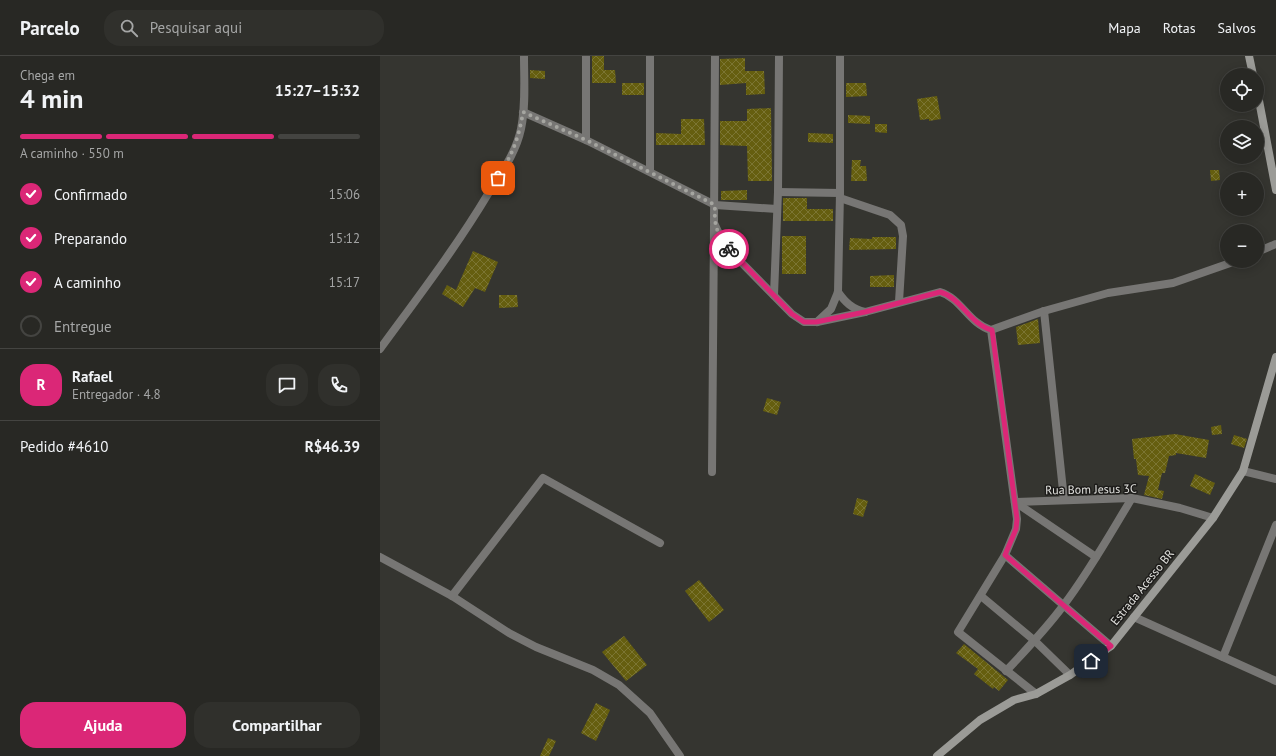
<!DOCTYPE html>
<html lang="pt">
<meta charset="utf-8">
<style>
:root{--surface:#282824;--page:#30302c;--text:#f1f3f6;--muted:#a5a6a6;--line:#444441;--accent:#db2777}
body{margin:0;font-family:"PT Sans",sans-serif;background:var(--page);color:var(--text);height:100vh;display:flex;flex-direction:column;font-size:15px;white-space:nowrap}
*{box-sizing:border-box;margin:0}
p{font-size:13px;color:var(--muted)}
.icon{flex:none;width:22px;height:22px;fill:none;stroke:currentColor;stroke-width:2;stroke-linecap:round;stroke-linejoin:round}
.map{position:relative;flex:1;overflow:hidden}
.side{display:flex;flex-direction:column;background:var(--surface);width:380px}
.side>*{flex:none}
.fabs{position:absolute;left:840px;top:12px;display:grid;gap:8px}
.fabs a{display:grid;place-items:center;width:44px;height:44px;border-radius:50%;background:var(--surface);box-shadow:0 2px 10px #0003,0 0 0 1px var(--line);font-size:20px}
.pin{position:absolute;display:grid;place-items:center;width:34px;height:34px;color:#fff;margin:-17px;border-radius:8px;box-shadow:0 2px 6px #0006}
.courier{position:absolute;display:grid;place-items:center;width:40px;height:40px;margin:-20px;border:3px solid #db2777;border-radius:50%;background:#fff;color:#222;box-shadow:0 1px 5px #0007}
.summary em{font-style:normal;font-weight:600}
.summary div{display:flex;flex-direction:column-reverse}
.summary{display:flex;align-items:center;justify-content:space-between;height:68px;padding:0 20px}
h1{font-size:26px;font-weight:600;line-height:30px}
.bar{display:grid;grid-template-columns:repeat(4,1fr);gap:6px 4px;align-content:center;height:48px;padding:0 20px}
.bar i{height:5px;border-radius:3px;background:var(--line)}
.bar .active{background:var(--accent)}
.bar p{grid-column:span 4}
.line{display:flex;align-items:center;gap:10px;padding:0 20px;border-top:1px solid var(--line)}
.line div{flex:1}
.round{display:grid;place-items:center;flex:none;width:42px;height:42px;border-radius:16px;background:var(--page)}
ol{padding:0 20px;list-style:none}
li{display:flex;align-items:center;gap:12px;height:44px}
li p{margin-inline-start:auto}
li .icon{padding:4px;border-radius:50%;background:var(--accent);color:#fff;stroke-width:4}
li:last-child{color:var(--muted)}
li i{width:22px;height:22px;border:2px solid var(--line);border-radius:50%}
.button{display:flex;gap:8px;margin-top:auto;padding:8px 20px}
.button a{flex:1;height:46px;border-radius:16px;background:var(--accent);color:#fff;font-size:16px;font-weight:600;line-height:46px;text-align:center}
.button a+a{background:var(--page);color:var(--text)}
header{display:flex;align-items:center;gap:24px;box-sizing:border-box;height:56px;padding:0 20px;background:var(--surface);border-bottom:1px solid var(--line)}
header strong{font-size:19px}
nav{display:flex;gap:22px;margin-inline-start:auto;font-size:14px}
.search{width:280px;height:36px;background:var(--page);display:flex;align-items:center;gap:10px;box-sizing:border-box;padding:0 14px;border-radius:16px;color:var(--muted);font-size:15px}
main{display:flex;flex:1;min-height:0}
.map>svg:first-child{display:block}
.building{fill:url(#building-cross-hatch)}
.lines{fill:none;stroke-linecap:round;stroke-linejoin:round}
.street{stroke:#777674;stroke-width:8}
.secondary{stroke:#9b9b97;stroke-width:8}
.done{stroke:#a5a5a0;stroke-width:4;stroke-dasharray:0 7.2}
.route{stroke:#db2777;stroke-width:5}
.labels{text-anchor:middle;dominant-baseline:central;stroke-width:3;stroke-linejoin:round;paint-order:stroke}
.street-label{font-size:12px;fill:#e1e1dd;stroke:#1d1c1a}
</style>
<header>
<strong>Parcelo</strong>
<div class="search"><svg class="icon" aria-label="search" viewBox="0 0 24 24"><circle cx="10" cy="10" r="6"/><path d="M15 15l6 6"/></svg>Pesquisar aqui</div>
<nav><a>Mapa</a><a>Rotas</a><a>Salvos</a></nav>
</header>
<main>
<section class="side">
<div class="summary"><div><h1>4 min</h1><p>Chega em</p></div><em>15:27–15:32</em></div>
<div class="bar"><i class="active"></i><i class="active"></i><i class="active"></i><i></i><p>A caminho · 550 m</p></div>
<ol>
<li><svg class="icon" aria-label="check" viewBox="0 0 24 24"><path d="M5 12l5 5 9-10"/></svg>Confirmado<p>15:06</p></li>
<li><svg class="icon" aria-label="check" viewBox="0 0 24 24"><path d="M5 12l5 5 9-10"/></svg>Preparando<p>15:12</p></li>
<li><svg class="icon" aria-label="check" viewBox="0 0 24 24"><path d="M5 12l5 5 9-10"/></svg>A caminho<p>15:17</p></li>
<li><i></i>Entregue</li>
</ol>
<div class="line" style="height:72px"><b class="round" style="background:var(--accent);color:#fff">R</b><div><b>Rafael</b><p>Entregador · 4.8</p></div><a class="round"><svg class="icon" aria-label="chat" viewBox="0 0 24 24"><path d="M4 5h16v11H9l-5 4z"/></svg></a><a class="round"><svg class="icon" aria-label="phone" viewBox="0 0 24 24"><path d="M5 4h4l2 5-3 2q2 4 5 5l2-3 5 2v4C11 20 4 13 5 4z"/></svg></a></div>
<div class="line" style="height:52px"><div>Pedido #4610</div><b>R$46.39</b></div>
<div class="button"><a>Ajuda</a><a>Compartilhar</a></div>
</section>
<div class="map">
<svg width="896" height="700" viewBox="0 0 896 700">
<defs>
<pattern id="building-cross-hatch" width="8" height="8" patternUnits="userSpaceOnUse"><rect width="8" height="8" fill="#655e0f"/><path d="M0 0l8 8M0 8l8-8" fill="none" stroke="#7b7532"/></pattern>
</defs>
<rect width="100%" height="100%" fill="#353530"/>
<g class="building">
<polygon points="212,0 224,0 224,14 235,14 236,27 212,27"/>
<polygon points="365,2 365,15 384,15 385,38 366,39 366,27 340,29 340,3"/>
<polygon points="150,14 165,15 165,23 150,22"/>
<rect x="242" y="27" width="22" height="12"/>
<polygon points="466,27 486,27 487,40 466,41"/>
<polygon points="557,40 561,63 549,65 549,63 540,64 537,43"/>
<polygon points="391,52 392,125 368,125 367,90 340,89 340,65 367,65 367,53"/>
<polygon points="468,59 490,60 490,68 468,67"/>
<polygon points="301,63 324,63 325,89 276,89 276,77 301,78"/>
<polygon points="495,68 507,68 507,77 495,76"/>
<polygon points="428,77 453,78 453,87 428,86"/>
<polygon points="472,104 481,104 480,110 486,110 487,125 471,125"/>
<polygon points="830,114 839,114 840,124 831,125"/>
<polygon points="367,134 367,144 341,144 341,135"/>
<polygon points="403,142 427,142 427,153 453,153 453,165 403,165"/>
<rect x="402" y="180" width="24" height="38"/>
<polygon points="492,181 516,181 516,193 469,194 470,182 492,183"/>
<polygon points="93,195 118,206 105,236 95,232 83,251 62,238 67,229 76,234"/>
<polygon points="514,219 514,231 490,231 490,220"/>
<polygon points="119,239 137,239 138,251 119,252"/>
<polygon points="658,263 660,287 638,289 636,271"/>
<polygon points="387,342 401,346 397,359 383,355"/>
<polygon points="841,369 842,378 832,379 831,371"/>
<polygon points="795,378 829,384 826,402 796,397 796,399 789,400 785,417 782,417 778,434 784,435 782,443 764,439 769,420 758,419 756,403 754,403 752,383"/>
<polygon points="854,379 867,383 864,392 851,388"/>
<polygon points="815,418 835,427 830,439 810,430"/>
<polygon points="477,442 488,445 483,461 473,458"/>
<polygon points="319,524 344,554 329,566 305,535"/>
<polygon points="244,580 267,609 246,625 222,596"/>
<polygon points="584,588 628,624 619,635 614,631 613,633 594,618 598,613 576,597"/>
<polygon points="216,647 230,654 216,685 201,677"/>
<polygon points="168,682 176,685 169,700 160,700"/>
</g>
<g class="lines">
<g class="street">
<polyline points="206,0 206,84 335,149 397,153"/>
<polyline points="270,0 270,115"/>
<path d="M 335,0 L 334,167 L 340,180 L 355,200 L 412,258 L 424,266 L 437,266 L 485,256 L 560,236 C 581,242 589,268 611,274 L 637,463 L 636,473 L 625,499 L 578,576 L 656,638"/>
<polyline points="143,56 206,84"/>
<polyline points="398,136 460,137"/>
<polyline points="460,142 510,159 521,169 523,180 519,246"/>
<polyline points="877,196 896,188"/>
<path d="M 458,236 C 465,246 472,253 485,256"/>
<polyline points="394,239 398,136 399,0"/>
<polyline points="664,255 684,444"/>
<polyline points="437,266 451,253 458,236 460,137 460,0"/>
<polyline points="611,274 664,255 728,237 793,227 856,205"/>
<path d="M 0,293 C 38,241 75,193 108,138 C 121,117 136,97 141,73 C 146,49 144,24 144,0"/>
<polyline points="863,415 896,423"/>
<polyline points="332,416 334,170"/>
<polyline points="635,446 752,442 800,452 833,462"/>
<polyline points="635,446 716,501"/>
<polyline points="625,499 731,590"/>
<polyline points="0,501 72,540 129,577 156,591 213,614 239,629 270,657 300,700"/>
<polyline points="72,540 163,422 280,487"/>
<polyline points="601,540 655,585 690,619"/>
<polyline points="754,561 896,625"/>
<polyline points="843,601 896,469"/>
<path d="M 626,615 C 646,594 666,573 683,550 C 709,516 730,478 752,442"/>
</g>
<g class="secondary">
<polyline points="869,0 873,19"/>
<polyline points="877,34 896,134"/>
<polyline points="557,700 600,664 634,644 656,638 690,619 731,590 833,462 863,415 896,301"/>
</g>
</g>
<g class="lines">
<path class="done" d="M 118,122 C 132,99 139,82 143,56 L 206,84 L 335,149 C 334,170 336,176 349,193"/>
<path class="route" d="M 349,193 L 412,258 L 424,266 L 436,266 L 485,256 L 560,236 C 582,242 589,268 612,274 L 637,463 L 636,473 L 625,499 L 731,590 L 711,605"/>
</g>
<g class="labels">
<g class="street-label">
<text transform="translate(711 433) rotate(-1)">Rua Bom Jesus 3C</text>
<text transform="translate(762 531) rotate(-51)">Estrada Acesso BR</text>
</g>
</g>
</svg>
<div class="fabs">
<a><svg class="icon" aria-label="locate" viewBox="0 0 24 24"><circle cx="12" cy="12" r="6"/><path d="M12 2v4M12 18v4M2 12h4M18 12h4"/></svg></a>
<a><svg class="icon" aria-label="layers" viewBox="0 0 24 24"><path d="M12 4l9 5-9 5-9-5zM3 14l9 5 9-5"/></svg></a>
<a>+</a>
<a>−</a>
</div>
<div class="pin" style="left:118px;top:122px;background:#ea580c"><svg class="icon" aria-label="bag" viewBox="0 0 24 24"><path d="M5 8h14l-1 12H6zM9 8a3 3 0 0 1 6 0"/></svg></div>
<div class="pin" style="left:711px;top:605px;background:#1f2937"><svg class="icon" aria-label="home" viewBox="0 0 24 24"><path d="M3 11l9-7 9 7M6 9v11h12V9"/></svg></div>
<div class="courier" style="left:349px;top:193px"><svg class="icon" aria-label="bike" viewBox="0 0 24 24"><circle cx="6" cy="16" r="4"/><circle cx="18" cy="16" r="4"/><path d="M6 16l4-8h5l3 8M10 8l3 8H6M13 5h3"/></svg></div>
</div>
</main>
